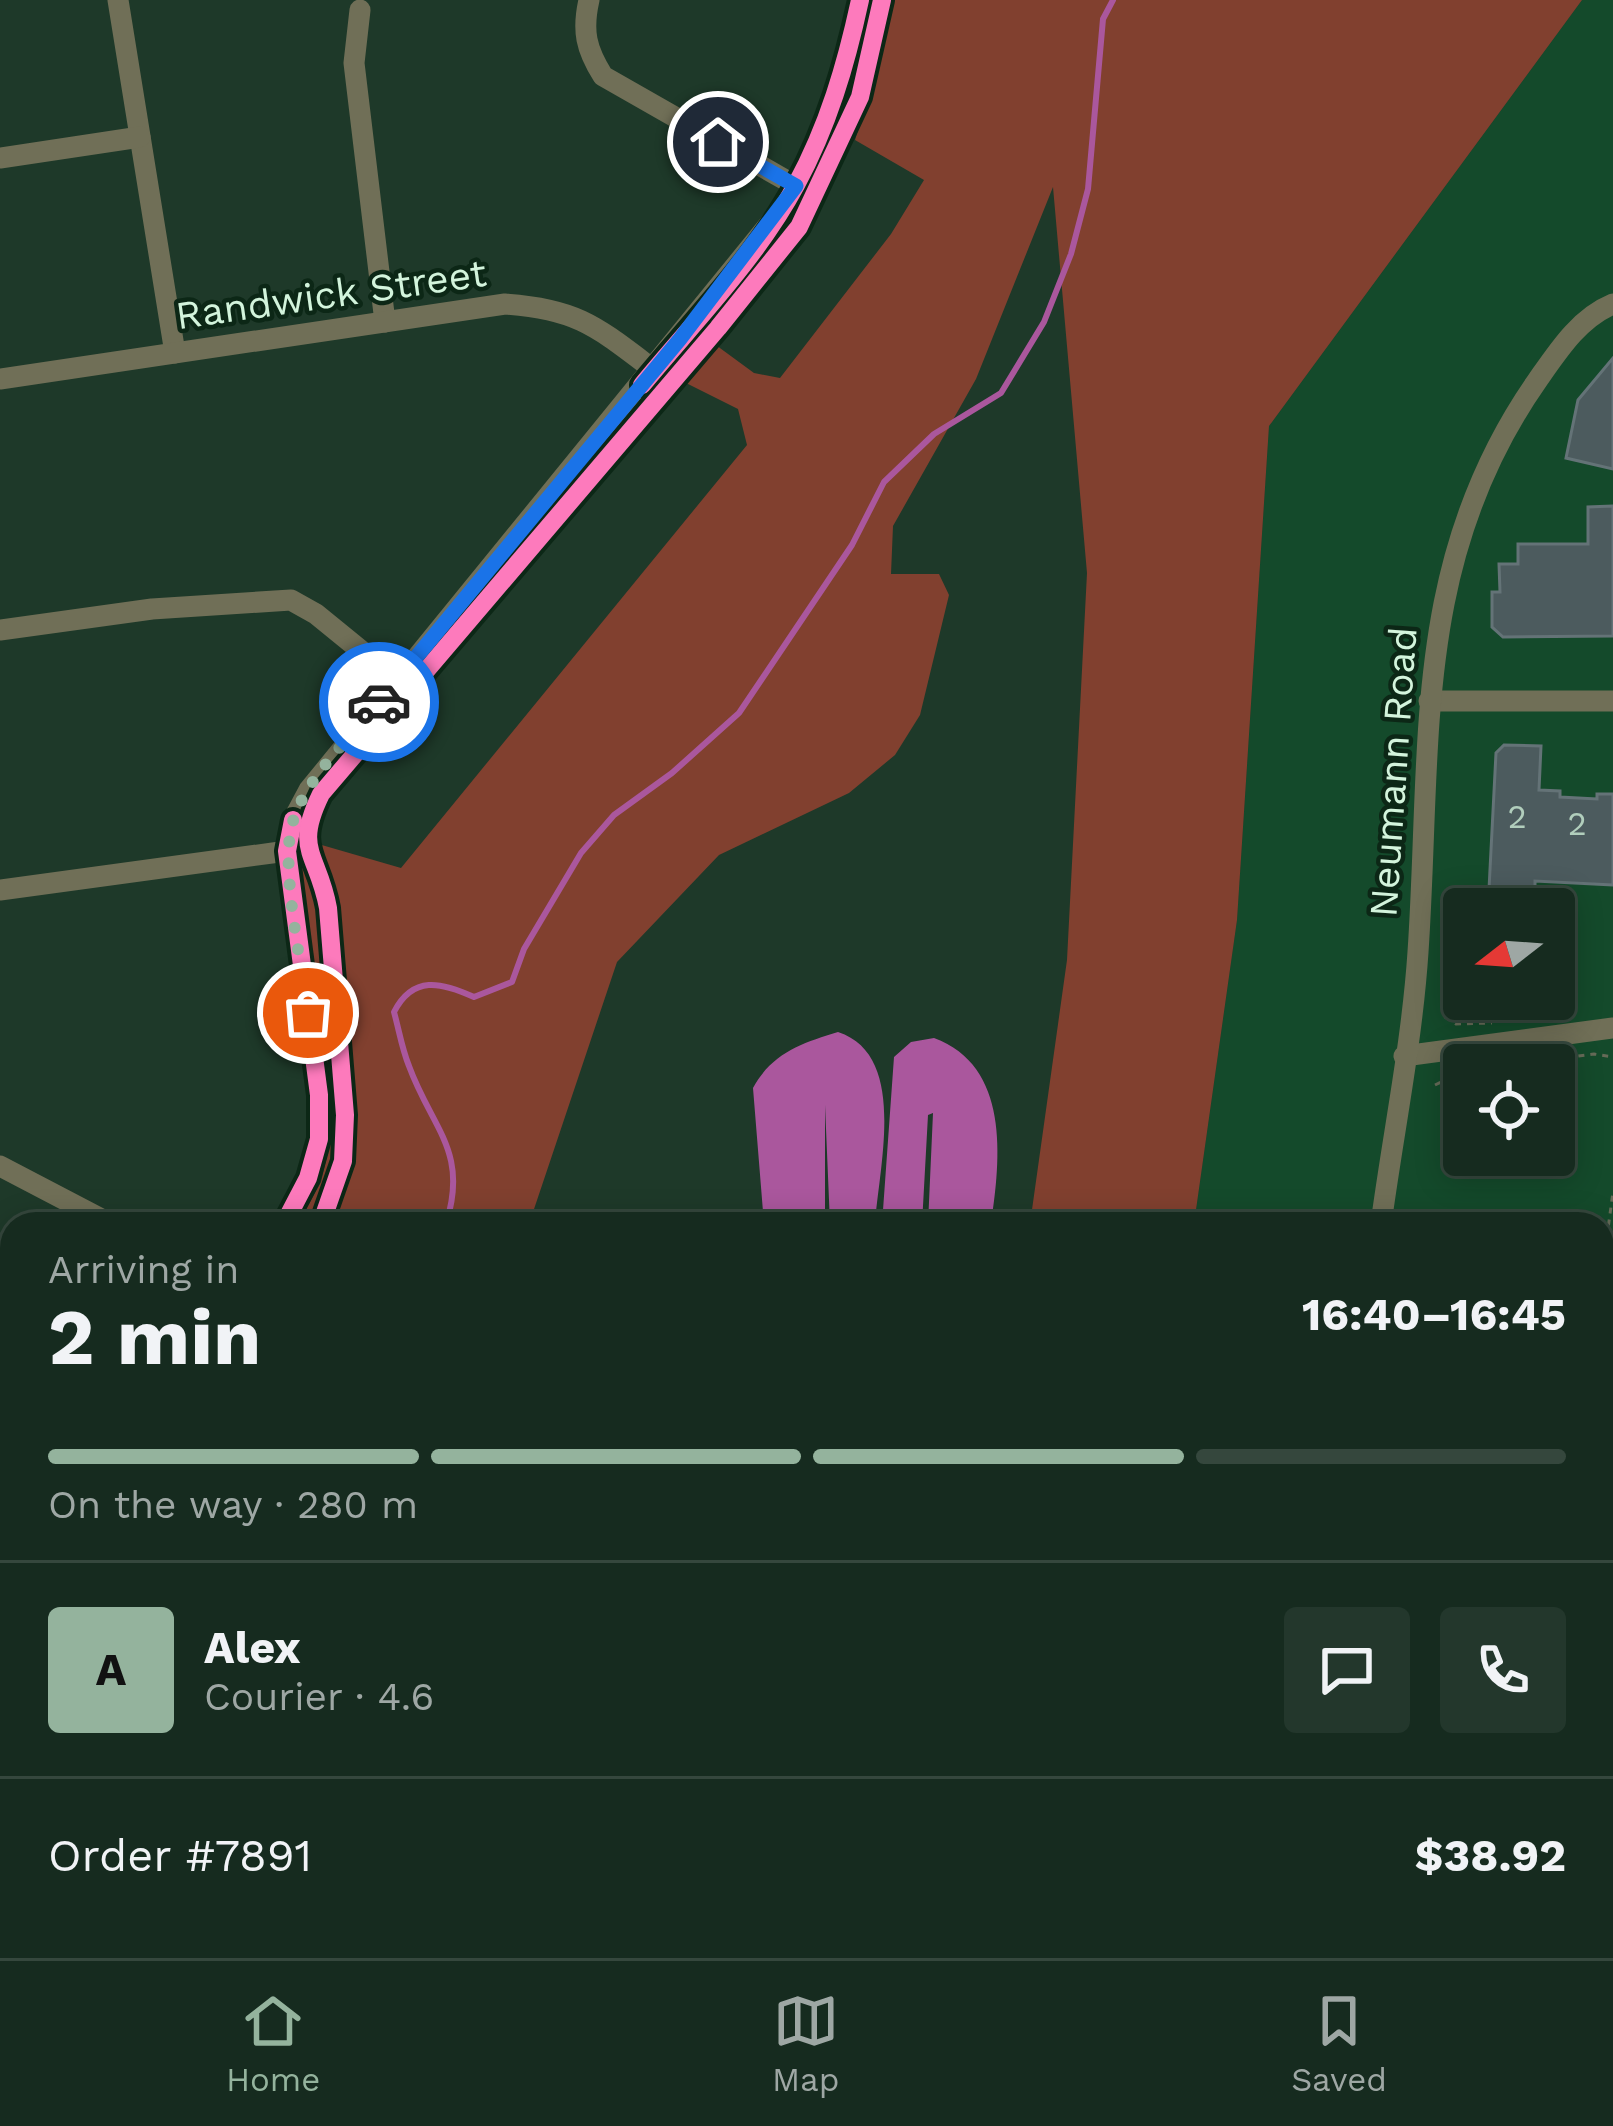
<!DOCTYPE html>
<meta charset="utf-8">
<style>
:root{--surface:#162b1f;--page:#23372c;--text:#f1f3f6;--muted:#9ea7a4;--line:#35473d;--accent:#94b39d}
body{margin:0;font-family:"Work Sans",sans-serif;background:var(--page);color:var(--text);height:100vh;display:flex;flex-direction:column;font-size:45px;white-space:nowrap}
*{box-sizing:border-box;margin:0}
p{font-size:39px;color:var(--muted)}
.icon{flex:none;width:66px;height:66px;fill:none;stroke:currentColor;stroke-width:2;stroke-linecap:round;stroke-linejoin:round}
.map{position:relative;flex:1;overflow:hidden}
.side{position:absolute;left:0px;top:1212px;width:1614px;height:747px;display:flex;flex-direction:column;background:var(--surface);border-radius:36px 36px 0 0;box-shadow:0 6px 30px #0003,0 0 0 3px var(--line)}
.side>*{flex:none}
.needle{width:78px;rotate:253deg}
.fabs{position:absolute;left:1443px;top:888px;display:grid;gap:24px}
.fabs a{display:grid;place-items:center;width:132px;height:132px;border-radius:12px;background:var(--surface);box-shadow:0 6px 30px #0003,0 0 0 3px var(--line);font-size:60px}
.pin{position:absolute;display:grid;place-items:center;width:102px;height:102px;color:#fff;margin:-51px;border:6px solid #fff;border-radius:50%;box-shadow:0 3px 12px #0007}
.courier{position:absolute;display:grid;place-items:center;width:120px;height:120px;margin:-60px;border:9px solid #1a73e8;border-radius:50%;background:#fff;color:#222;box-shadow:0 3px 15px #0007}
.head em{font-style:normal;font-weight:700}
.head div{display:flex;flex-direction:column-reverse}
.head{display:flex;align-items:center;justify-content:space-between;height:204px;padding:0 48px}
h1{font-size:78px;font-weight:700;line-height:90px}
.bar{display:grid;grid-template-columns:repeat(4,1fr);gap:18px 12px;align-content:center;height:144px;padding:0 48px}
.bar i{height:15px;border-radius:9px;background:var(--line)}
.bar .selected{background:var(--accent)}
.bar p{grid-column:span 4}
.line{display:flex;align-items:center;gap:30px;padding:0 48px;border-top:3px solid var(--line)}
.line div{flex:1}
.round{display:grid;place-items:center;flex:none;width:126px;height:126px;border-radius:12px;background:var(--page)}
.tabs{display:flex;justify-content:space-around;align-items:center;height:168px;border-top:3px solid var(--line);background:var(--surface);font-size:33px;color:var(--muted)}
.tabs a{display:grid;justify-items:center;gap:6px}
.tabs .selected{color:var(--accent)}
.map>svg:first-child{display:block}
.built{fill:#144a2b;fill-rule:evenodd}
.green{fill:#81402f}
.water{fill:#aa579d}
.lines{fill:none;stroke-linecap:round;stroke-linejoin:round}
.stream{stroke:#aa579d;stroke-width:6}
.building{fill:#4c5b5e;stroke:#647377;stroke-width:3}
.path{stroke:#656a57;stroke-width:3;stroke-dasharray:6 6;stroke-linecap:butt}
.minor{stroke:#706f57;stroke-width:21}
.cycleway-casing{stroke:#0c2716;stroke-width:26}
.cycleway{stroke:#fd7abc;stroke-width:18}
.done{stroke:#94b39d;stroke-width:12;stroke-dasharray:0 21.6}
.route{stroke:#1a73e8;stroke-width:15}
.labels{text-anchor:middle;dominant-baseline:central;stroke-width:9;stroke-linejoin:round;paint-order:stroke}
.number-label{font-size:33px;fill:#b1cebc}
.street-label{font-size:39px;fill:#d3f4dc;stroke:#0c2716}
</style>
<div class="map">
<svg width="1613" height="1958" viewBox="0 0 1613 1958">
<rect width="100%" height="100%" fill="#1e3929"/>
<path class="built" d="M 1582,0 L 1613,0 L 1613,1958 L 1089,1958 L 1090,1947 L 1602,1947 L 1602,1224 L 1194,1224 L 1237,920 L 1269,426 ZM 1464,909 L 1554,909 L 1554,999 L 1464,999 ZM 1464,1065 L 1554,1065 L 1554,1155 L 1464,1155 Z"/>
<g class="green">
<polygon points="889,0 1582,0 1269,426 1237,920 1194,1224 1030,1224 1067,960 1087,573 1053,187 976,379 893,526 891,574 939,574 949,595 920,715 895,755 849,793 719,855 617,962 529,1224 298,1224 321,1182 331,1139 331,1093 298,852 301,839 401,868 747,445 738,409 678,379 709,340 754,373 780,378 891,234 924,180 855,140 884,45"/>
<polygon points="12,1771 12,1947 140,1947 139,1958 0,1958 0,1806"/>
<polygon points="928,1947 1090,1947 1089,1958 926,1958"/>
</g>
<g class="water">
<path d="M 838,1032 C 908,1055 879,1165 875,1224 L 830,1224 L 825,1105 L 825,1224 L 764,1224 L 753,1088 C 772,1053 802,1043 838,1032 Z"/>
<path d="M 934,1038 C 1010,1066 1001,1158 991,1224 L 928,1224 L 933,1113 L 928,1115 L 922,1224 L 882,1224 L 894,1057 L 911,1042 Z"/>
</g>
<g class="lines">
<g class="stream">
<path d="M 446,1224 C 469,1151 432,1129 409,1066 C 402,1049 399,1030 394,1012 C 413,975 441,982 474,997 L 512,982 L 524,949 L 581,853 L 614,815 L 672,773 L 739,713 L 852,545 L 884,482 L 934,434 L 1001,393 L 1044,322 L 1071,254 L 1088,189 L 1103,19 L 1113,0"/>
<polyline points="175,1958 177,1947"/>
</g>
</g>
<g class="building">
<polygon points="1613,358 1613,469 1566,458 1578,400"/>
<polygon points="1613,506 1613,636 1503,637 1492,627 1492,592 1500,592 1499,564 1518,564 1518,544 1588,544 1588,507"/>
<polygon points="1504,745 1541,746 1539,790 1560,791 1560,797 1597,799 1597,794 1613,794 1613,885 1535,881 1535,899 1470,908 1468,892 1489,889 1496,753"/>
</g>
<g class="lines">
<g class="path">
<polyline points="1445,1017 1456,1024 1492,1023"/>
<polyline points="1507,1065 1594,1054 1613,1057"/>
<polyline points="1435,1085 1464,1071"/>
<polyline points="1602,1273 1613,1192"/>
<polyline points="1602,1694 1613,1692"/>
</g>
<g class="minor">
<polyline points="118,0 175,353"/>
<path d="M 589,0 C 582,31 586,49 603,76 L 796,186"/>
<polyline points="360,10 354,63 385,322"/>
<polyline points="0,158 140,137"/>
<path d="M 0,379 L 505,304 C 578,309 597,327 654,370"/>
<polyline points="0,630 152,609 291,600 316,614 397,680"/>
<polyline points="1429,701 1613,701"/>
<polyline points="0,890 287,851"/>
<polyline points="1404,1056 1613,1028"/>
<polyline points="0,1166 111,1224"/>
<path d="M 284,1224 L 308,1178 L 319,1139 L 319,1095 L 287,851 L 293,820 L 309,790 L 776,216 C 820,149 843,78 860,0"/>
<path d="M 1381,1224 C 1393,1134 1412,1043 1418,952 C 1432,745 1411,561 1537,381 C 1558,351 1579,318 1613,304"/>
<polyline points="1602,1419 1613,1356"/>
<polyline points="0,1452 12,1459"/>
<polyline points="1602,1568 1613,1652"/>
<polyline points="0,1686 12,1689"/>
<polyline points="0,1762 12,1735"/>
<polyline points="1372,1947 1374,1958"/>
</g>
<g class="cycleway-casing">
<g id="cycleway">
<path d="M 642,385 C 694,322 757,258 796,185 C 828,126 846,65 860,0"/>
<polyline points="284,1224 308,1178 319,1139 319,1095 287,851 293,820"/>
<path d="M 321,1224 L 343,1161 L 345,1115 L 328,908 C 318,853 293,851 321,794 L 718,328 L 799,227 L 860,97 L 882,0"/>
</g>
</g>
<use href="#cycleway" class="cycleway"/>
</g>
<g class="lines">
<path class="done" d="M 308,1013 C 302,965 279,865 293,821 C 307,777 351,737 379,702"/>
<polyline class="route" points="379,702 680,339 796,186 718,142"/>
</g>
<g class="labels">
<g class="number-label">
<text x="1517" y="816">2</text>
<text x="1577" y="823">2</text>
</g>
<g class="street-label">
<text transform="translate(331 294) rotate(-8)">Randwick Street</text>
<text transform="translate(1393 772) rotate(-86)">Neumann Road</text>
</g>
</g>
</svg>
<div class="fabs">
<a><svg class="needle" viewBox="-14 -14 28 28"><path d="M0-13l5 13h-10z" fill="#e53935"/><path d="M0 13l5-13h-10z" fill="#9ea7a4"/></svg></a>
<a><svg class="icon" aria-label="locate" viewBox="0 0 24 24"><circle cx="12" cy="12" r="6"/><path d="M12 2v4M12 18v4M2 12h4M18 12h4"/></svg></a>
</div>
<div class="pin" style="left:308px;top:1013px;background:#ea580c"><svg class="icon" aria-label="bag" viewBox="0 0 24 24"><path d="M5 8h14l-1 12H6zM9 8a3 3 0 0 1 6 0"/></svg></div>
<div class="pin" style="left:718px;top:142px;background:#1f2937"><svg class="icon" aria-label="home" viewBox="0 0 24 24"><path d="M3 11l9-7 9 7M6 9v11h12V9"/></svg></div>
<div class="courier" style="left:379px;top:702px"><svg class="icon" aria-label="car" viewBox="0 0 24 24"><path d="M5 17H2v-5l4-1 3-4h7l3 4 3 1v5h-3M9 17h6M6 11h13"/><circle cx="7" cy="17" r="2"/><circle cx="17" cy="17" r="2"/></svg></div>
<section class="side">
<div class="head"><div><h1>2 min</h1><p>Arriving in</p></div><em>16:40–16:45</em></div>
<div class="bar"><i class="selected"></i><i class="selected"></i><i class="selected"></i><i></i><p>On the way · 280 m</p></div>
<div class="line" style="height:216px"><b class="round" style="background:var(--accent);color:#111">A</b><div><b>Alex</b><p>Courier · 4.6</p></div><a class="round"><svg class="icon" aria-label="chat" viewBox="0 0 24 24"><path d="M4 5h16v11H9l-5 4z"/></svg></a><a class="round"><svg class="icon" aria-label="phone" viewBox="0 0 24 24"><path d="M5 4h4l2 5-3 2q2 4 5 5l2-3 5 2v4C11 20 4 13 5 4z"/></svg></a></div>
<div class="line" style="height:156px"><div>Order #7891</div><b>$38.92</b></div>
</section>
</div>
<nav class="tabs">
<a class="selected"><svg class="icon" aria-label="home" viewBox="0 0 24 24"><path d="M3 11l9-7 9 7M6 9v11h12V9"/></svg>Home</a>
<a><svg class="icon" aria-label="map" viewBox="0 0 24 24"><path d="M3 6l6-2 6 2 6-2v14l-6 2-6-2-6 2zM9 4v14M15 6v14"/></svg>Map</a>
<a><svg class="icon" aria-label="saved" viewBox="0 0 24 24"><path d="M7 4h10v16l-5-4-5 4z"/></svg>Saved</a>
</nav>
